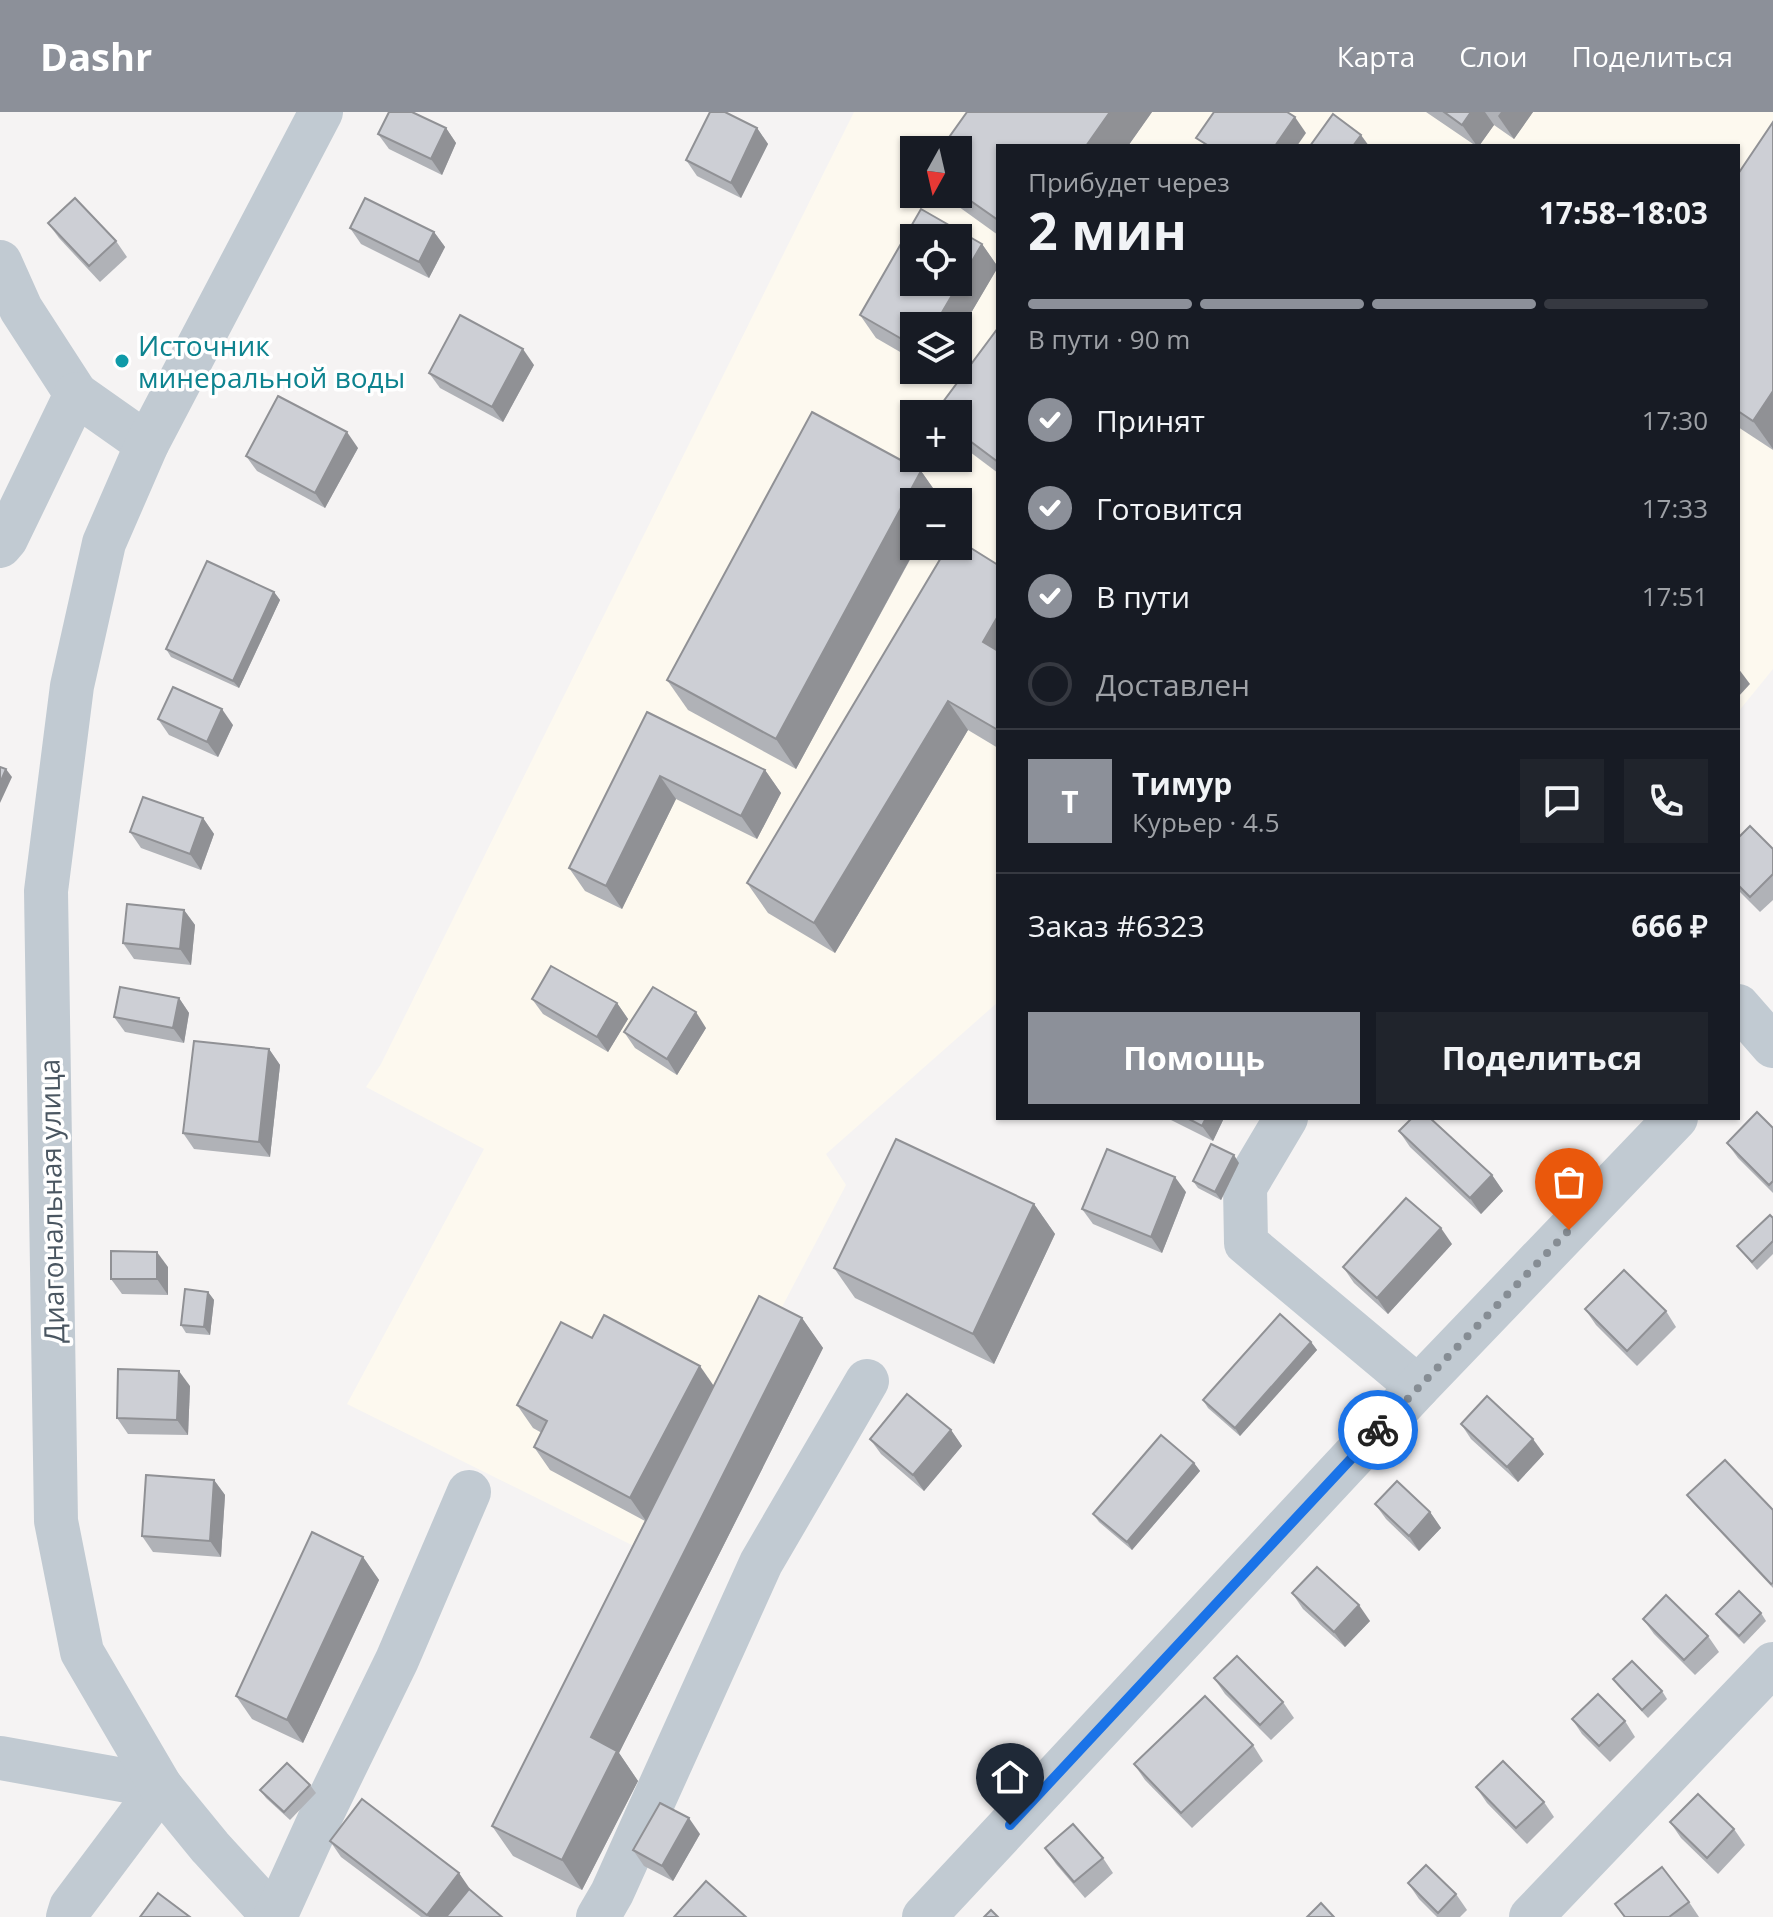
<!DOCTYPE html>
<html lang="ru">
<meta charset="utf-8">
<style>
:root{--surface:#171b24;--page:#20242c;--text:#f1f3f6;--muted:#9ea1a6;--line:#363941;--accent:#8c9099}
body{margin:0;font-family:"Open Sans",sans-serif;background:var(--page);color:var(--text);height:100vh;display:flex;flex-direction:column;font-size:30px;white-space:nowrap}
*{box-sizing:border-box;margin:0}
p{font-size:26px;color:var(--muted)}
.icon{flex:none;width:44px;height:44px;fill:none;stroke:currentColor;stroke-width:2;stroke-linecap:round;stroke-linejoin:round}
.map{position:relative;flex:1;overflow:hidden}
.side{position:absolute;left:996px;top:32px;width:744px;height:976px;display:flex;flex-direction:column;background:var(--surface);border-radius:0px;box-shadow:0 2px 6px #0004}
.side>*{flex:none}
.needle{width:52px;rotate:188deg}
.buttons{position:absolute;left:900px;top:24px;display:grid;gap:16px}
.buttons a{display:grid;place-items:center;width:72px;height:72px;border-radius:0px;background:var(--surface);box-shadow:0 2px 6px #0004;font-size:40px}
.pin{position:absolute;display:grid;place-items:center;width:68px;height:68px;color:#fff;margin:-82px -34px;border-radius:50% 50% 50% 0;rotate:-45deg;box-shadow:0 0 8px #0007}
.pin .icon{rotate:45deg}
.courier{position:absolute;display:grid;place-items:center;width:80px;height:80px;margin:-40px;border:6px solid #1a73e8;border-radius:50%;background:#fff;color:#222;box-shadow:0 2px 10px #0007}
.overview em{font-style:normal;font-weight:700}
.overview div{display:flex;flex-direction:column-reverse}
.overview{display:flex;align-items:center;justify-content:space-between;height:136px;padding:0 32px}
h1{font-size:52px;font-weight:700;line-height:60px}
.bar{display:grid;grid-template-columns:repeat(4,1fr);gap:12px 8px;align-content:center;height:96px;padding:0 32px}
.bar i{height:10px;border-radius:6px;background:var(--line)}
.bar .current{background:var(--accent)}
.bar p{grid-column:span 4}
.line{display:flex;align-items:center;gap:20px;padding:0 32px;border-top:2px solid var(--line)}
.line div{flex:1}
.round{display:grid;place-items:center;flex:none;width:84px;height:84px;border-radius:0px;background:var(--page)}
ol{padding:0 32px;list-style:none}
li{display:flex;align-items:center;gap:24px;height:88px}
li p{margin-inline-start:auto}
li .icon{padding:8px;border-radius:50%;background:var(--accent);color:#fff;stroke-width:4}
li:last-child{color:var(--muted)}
li i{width:44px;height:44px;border:4px solid var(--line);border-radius:50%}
.button{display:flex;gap:16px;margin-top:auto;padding:16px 32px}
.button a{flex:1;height:92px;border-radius:0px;background:var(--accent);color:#fff;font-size:32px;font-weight:700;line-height:92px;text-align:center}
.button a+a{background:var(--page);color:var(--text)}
header{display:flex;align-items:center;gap:48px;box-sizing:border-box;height:112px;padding:0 40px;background:var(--accent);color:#fff}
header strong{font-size:38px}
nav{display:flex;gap:44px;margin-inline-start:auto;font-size:28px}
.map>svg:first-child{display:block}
.commercial{fill:#fdf9ef;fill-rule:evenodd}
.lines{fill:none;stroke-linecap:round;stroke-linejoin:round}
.minor{stroke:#c1cad2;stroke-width:44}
.wall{fill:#b0b2b7}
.shaded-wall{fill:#909195}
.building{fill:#cdcfd5;stroke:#909195;stroke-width:2;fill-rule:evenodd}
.done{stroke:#868d94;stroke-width:8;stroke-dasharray:0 14.4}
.route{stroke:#1a73e8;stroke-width:10}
.culture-dot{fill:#0f9aa8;stroke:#fff;stroke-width:3}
.labels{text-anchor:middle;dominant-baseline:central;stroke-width:7;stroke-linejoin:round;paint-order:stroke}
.culture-label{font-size:28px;fill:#0d838f;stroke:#fff;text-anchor:start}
.street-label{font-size:28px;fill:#4a5661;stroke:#fff}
</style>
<header>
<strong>Dashr</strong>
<nav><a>Карта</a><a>Слои</a><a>Поделиться</a></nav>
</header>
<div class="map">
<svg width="1773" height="1805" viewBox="0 0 1773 1805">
<rect width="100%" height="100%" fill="#f5f3f3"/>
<path class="commercial" d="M 854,0 L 1773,0 L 1773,557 L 1738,600 L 1738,34 L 998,34 L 998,890 L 826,1042 L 846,1073 L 652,1443 L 347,1292 L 484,1037 L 366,975 L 381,952 ZM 914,38 L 958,38 L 958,82 L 914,82 ZM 914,126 L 958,126 L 958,170 L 914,170 ZM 914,214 L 958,214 L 958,258 L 914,258 ZM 914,302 L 958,302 L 958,346 L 914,346 ZM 914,390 L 958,390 L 958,434 L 914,434 Z"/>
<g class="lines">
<g class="minor">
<polyline points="0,150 21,197 76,282"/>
<polyline points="0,434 6,427 76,282 147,332"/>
<polyline points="1738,894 1773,934"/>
<polyline points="1286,1006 1245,1075 1246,1131 1418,1275"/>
<polyline points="0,1646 161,1675"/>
<polyline points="68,1805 71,1795 161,1675"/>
<polyline points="274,1805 210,1735 161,1675 82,1540 56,1409 46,779 72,574 104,431 147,332 321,0"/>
<polyline points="275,1805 320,1706 397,1548 469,1380"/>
<polyline points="598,1805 612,1781 761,1451 867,1269"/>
<polyline points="924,1805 1418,1275 1676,1006"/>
<polyline points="1531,1805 1773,1552"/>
</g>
</g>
<g class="wall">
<polygon points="1152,0 1128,34 998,34 998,123 948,87 944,82 958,82 958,38"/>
<polygon points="1426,0 1533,0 1514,27 1494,13 1479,34 1476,34"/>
<polygon points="1773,10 1773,338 1738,315 1738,62"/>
<polygon points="446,16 456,31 442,63 389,37 378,22"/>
<polygon points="757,16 768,32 741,86 697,64 686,48"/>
<polygon points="48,111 116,129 127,145 100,170 59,126"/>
<polygon points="350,116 434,120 445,135 429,166 361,132"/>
<polygon points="982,132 998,155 958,223 958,214 914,214 914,248 876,226 860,203"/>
<polygon points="998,216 998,361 958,331 958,302"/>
<polygon points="534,253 503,310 440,276 429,261"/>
<polygon points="358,336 325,396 257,359 246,344"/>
<polygon points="921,359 942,389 796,657 688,598 667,568"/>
<polygon points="998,453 998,636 968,618 835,841 768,801 747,771"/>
<polygon points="274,480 280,488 239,576 171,545 166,537"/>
<polygon points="647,600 765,658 781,681 757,727 676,687 622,797 585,779 569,756"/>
<polygon points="158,607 233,613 218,645 169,623"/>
<polygon points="203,706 214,722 201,758 141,736 130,720"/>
<polygon points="1738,726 1773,737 1773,788 1760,800 1738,778"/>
<polygon points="184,798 195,813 191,853 134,847 123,831"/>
<polygon points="179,886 189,901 184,931 125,920 114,905"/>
<polygon points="532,887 617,891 628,907 608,940 543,902"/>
<polygon points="706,916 677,963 635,936 624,920"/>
<polygon points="269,937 280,953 270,1045 194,1037 183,1021"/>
<polygon points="1167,1006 1224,1006 1213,1029"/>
<polygon points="1773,1016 1773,1081 1738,1046 1727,1031"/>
<polygon points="1399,1019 1492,1063 1503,1079 1481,1102 1410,1035"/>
<polygon points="1239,1051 1221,1088 1198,1076 1193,1069"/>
<polygon points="1186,1080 1162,1141 1093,1112 1082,1097"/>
<polygon points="1034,1092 1055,1122 994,1252 855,1186 834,1156"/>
<polygon points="1773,1106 1773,1142 1757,1158 1737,1134"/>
<polygon points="1452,1132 1388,1202 1354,1171 1343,1155"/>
<polygon points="168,1155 168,1183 122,1182 111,1167"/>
<polygon points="208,1180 214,1188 210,1223 186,1221 181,1213"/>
<polygon points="1585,1197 1666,1199 1676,1215 1637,1254 1596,1213"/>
<polygon points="802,1206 823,1236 619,1641 638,1669 582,1778 513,1744 492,1714 645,1409 550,1358 534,1335 542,1321 533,1316 517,1293 714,1273"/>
<polygon points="1311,1230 1317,1238 1240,1324 1208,1296 1203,1288"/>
<polygon points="190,1274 188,1323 128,1322 117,1306"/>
<polygon points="1461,1312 1544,1342 1518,1370 1471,1327"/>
<polygon points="951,1318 962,1334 924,1379 881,1342 870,1327"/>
<polygon points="1194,1351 1200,1359 1132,1438 1099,1410 1093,1402"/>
<polygon points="214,1368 225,1383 221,1445 153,1440 142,1424"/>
<polygon points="1687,1383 1773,1398 1773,1476 1693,1391"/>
<polygon points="1375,1392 1430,1400 1441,1416 1419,1439 1386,1407"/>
<polygon points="363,1445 379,1468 303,1631 252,1607 236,1584"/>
<polygon points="1292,1481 1370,1509 1345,1535 1303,1497"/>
<polygon points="1761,1501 1766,1509 1744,1532 1722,1510 1716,1502"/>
<polygon points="1643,1507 1708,1524 1719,1540 1695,1563 1654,1522"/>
<polygon points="1214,1566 1283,1590 1294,1606 1271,1628 1225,1582"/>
<polygon points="1613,1567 1662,1579 1667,1587 1648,1606 1618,1574"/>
<polygon points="1572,1607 1625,1609 1635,1625 1610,1650 1582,1622"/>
<polygon points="1253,1633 1263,1649 1192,1716 1145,1668 1134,1652"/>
<polygon points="310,1673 316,1681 290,1708 266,1686 260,1678"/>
<polygon points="1476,1675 1544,1690 1554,1705 1527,1732 1487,1691"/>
<polygon points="1670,1710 1734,1717 1745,1733 1718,1762 1681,1726"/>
<polygon points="700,1722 673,1769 644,1754 633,1738"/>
<polygon points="330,1729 459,1761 469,1778 502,1805 421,1805 341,1745"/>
<polygon points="1045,1736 1103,1746 1113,1761 1085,1786 1056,1752"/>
<polygon points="1408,1771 1456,1782 1467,1798 1460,1805 1437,1805 1419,1787"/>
<polygon points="1689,1790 1699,1805 1624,1805 1615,1792"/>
</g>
<g class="shaded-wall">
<polygon points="1110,0 1152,0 1128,34 1086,34"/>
<polygon points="1471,0 1485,0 1494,13 1479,34 1477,34 1462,13"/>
<polygon points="1501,0 1533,0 1514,27 1498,4"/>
<polygon points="1295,5 1306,21 1297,34 1275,34"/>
<polygon points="446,16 456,31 442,63 431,47"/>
<polygon points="757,16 768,32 741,86 731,71"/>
<polygon points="1361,23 1369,34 1353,34"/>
<polygon points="434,120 445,135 429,166 419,150"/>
<polygon points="982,132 998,155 958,223 958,214 934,214"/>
<polygon points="523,237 534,253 503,310 492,295"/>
<polygon points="1773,279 1773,337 1753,309"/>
<polygon points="347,320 358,336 325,396 315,381"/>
<polygon points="921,359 942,389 941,390 914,390 914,434 917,434 796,657 776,627"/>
<polygon points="274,480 280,488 239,576 233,569"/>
<polygon points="998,504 998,552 983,530"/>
<polygon points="1738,556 1750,572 1738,585"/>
<polygon points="948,589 968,618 835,841 814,811"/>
<polygon points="222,597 233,613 218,645 207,630"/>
<polygon points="6,657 12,665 0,691 0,671"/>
<polygon points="765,658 781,681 757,727 741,704"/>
<polygon points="660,664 676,687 622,797 606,774"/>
<polygon points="203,706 214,722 201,758 190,742"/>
<polygon points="184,798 195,813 191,853 180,837"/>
<polygon points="179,886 189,901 184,931 173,916"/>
<polygon points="617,891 628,907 608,940 597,925"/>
<polygon points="696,900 706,916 677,963 667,947"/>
<polygon points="269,937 280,953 270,1045 259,1030"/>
<polygon points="1206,1006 1224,1006 1213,1029 1202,1014"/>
<polygon points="1234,1043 1239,1051 1221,1088 1215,1080"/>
<polygon points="1492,1063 1503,1079 1481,1102 1470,1086"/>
<polygon points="1175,1065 1186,1080 1162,1141 1151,1125"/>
<polygon points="1034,1092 1055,1122 994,1252 973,1222"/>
<polygon points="1441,1116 1452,1132 1388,1202 1377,1186"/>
<polygon points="157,1140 168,1155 168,1183 157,1167"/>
<polygon points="208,1180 214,1188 210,1223 204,1215"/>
<polygon points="802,1206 823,1236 619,1641 638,1669 582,1778 562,1748 591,1625"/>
<polygon points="1311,1230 1317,1238 1240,1324 1235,1316"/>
<polygon points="700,1254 716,1277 646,1409 630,1386"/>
<polygon points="179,1259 190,1274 188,1323 177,1308"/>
<polygon points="951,1318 962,1334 924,1379 913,1363"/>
<polygon points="1533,1327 1544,1342 1518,1370 1507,1355"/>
<polygon points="1194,1351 1200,1359 1132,1438 1127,1430"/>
<polygon points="214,1368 225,1383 221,1445 210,1429"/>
<polygon points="1430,1400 1441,1416 1419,1439 1409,1424"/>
<polygon points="363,1445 379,1468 303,1631 287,1608"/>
<polygon points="1359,1493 1370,1509 1345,1535 1334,1520"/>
<polygon points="689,1706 700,1722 673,1769 662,1754"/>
<polygon points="459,1761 470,1777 448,1805 429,1805 427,1803"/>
</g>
<g class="building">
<polygon points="389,0 412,0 446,16 431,47 378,22"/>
<polygon points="710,0 725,0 757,16 731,71 686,48"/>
<polygon points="967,0 1110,0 1086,34 998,34 998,108 958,80 958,38 940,38"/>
<polygon points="1214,0 1287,0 1295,5 1275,34 1209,34 1196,26"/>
<polygon points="1444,0 1471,0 1462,13"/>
<polygon points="1333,2 1361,23 1353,34 1310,34"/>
<polygon points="1773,10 1773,279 1753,309 1738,299 1738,62"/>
<polygon points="75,86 116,129 89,154 48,111"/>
<polygon points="365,86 434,120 419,150 350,116"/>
<path d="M 921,97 L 982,132 L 934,214 L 914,214 L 914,234 L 860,203 ZM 914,126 L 958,126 L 958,170 L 914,170 Z"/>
<polygon points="460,203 523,237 492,295 429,261"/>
<polygon points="998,216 998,350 958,320 958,302 934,302"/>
<polygon points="278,284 347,320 315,381 246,344"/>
<polygon points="812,300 921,359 776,627 667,568"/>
<polygon points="958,428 998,453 998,504 983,530 998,539 998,618 948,589 814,811 747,771 948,434 958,434"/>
<polygon points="207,449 274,480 233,569 166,537"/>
<polygon points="173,575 222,597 207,630 158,607"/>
<polygon points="647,600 765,658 741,704 660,664 606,774 569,756"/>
<polygon points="0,655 6,657 0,671"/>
<polygon points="143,685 203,706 190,742 130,720"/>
<polygon points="1750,714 1773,737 1773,762 1750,785 1738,773 1738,726"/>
<polygon points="127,792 184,798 180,837 123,831"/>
<polygon points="551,854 617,891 597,925 532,887"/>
<polygon points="120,875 179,886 173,916 114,905"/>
<polygon points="653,875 696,900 667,947 624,920"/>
<polygon points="194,929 269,937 259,1030 183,1021"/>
<polygon points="1757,1000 1773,1016 1773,1069 1769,1073 1727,1031"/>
<polygon points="1187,1006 1206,1006 1202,1014"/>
<polygon points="1412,1006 1430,1006 1492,1063 1470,1086 1399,1019"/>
<polygon points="896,1027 1034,1092 973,1222 834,1156"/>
<polygon points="1211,1032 1234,1043 1215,1080 1193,1069"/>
<polygon points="1107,1037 1175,1065 1151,1125 1082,1097"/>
<polygon points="1406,1086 1441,1116 1377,1186 1343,1155"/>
<polygon points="1770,1103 1773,1106 1773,1129 1752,1150 1737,1134"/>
<polygon points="111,1139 157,1140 157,1167 111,1167"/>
<polygon points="1624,1158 1666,1199 1627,1239 1585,1197"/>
<polygon points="185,1177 208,1180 204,1215 181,1213"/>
<polygon points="759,1184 802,1206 591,1625 617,1639 562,1748 492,1714"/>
<polygon points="1280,1202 1311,1230 1235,1316 1203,1288"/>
<polygon points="604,1203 700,1254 630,1386 534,1335 547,1309 517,1293 561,1210 592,1226"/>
<polygon points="118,1257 179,1259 177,1308 117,1306"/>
<polygon points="907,1282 951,1318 913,1363 870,1327"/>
<polygon points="1487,1284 1533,1327 1507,1355 1461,1312"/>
<polygon points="1161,1323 1194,1351 1127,1430 1093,1402"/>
<polygon points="1725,1348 1773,1398 1773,1471 1771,1472 1687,1383"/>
<polygon points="146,1363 214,1368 210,1429 142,1424"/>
<polygon points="1397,1369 1430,1400 1409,1424 1375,1392"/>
<polygon points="312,1420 363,1445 287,1608 236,1584"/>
<polygon points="1317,1455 1359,1493 1334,1520 1292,1481"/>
<polygon points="1739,1479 1761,1501 1739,1524 1716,1502"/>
<polygon points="1666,1483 1708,1524 1684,1548 1643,1507"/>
<polygon points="1237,1544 1283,1590 1260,1613 1214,1566"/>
<polygon points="1632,1549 1662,1579 1642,1598 1613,1567"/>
<polygon points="1598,1582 1625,1609 1599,1634 1572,1607"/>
<polygon points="1205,1584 1253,1633 1181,1701 1134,1652"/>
<polygon points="1503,1649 1544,1690 1516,1716 1476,1675"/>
<polygon points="287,1651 310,1673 284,1700 260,1678"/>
<polygon points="1698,1682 1734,1717 1707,1746 1670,1710"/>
<polygon points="362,1687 459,1761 427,1803 330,1729"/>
<polygon points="660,1691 689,1706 662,1754 633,1738"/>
<polygon points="1073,1712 1103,1746 1074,1770 1045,1736"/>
<polygon points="1426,1753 1456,1782 1438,1801 1408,1771"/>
<polygon points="1662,1755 1689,1790 1669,1805 1625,1805 1615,1792"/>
<polygon points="706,1769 746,1805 674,1805"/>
<polygon points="469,1777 502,1805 446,1805"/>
<polygon points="158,1781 190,1805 140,1805"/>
<polygon points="1321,1791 1334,1805 1307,1805"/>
<polygon points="991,1798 998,1805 984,1805"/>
</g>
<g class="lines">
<polyline class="done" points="1378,1318 1569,1118"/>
<polyline class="route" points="1010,1713 1378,1318"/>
</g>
<circle class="culture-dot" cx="122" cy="249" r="8"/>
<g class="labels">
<g class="culture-label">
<text x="138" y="233">Источник<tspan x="138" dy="32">минеральной воды</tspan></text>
</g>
<g class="street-label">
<text transform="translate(51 1089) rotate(-91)">Диагональная улица</text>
</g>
</g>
</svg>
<div class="buttons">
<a><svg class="needle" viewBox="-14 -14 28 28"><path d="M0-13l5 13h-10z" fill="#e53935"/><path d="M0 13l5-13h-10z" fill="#9ea1a6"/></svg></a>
<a><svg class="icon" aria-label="locate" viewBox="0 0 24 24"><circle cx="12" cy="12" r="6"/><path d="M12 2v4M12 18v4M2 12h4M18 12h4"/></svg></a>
<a><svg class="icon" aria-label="layers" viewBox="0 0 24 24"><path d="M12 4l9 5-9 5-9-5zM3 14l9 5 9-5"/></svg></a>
<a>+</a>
<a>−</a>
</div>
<div class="pin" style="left:1569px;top:1118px;background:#ea580c"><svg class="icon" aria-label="bag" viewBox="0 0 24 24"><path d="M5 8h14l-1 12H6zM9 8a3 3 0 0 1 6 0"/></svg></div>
<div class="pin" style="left:1010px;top:1713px;background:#1f2937"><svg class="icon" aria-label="home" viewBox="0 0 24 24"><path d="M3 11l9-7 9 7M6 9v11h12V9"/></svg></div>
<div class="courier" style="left:1378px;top:1318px"><svg class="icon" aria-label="bike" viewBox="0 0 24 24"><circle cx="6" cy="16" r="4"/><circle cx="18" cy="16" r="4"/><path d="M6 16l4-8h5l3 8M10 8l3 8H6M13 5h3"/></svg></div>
<section class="side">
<div class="overview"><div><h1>2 мин</h1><p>Прибудет через</p></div><em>17:58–18:03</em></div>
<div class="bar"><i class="current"></i><i class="current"></i><i class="current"></i><i></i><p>В пути · 90 m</p></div>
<ol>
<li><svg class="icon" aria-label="check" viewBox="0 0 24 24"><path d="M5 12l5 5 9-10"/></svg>Принят<p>17:30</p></li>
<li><svg class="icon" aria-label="check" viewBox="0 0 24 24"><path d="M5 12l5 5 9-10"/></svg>Готовится<p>17:33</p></li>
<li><svg class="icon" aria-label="check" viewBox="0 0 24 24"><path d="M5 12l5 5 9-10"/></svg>В пути<p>17:51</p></li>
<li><i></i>Доставлен</li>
</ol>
<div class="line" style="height:144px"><b class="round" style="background:var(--accent);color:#fff">Т</b><div><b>Тимур</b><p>Курьер · 4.5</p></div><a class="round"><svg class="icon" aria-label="chat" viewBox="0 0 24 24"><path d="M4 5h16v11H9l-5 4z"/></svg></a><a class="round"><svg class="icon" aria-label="phone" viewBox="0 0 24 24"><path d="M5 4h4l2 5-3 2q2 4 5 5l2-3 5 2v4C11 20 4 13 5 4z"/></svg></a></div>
<div class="line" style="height:104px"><div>Заказ #6323</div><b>666 ₽</b></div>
<div class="button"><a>Помощь</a><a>Поделиться</a></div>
</section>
</div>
